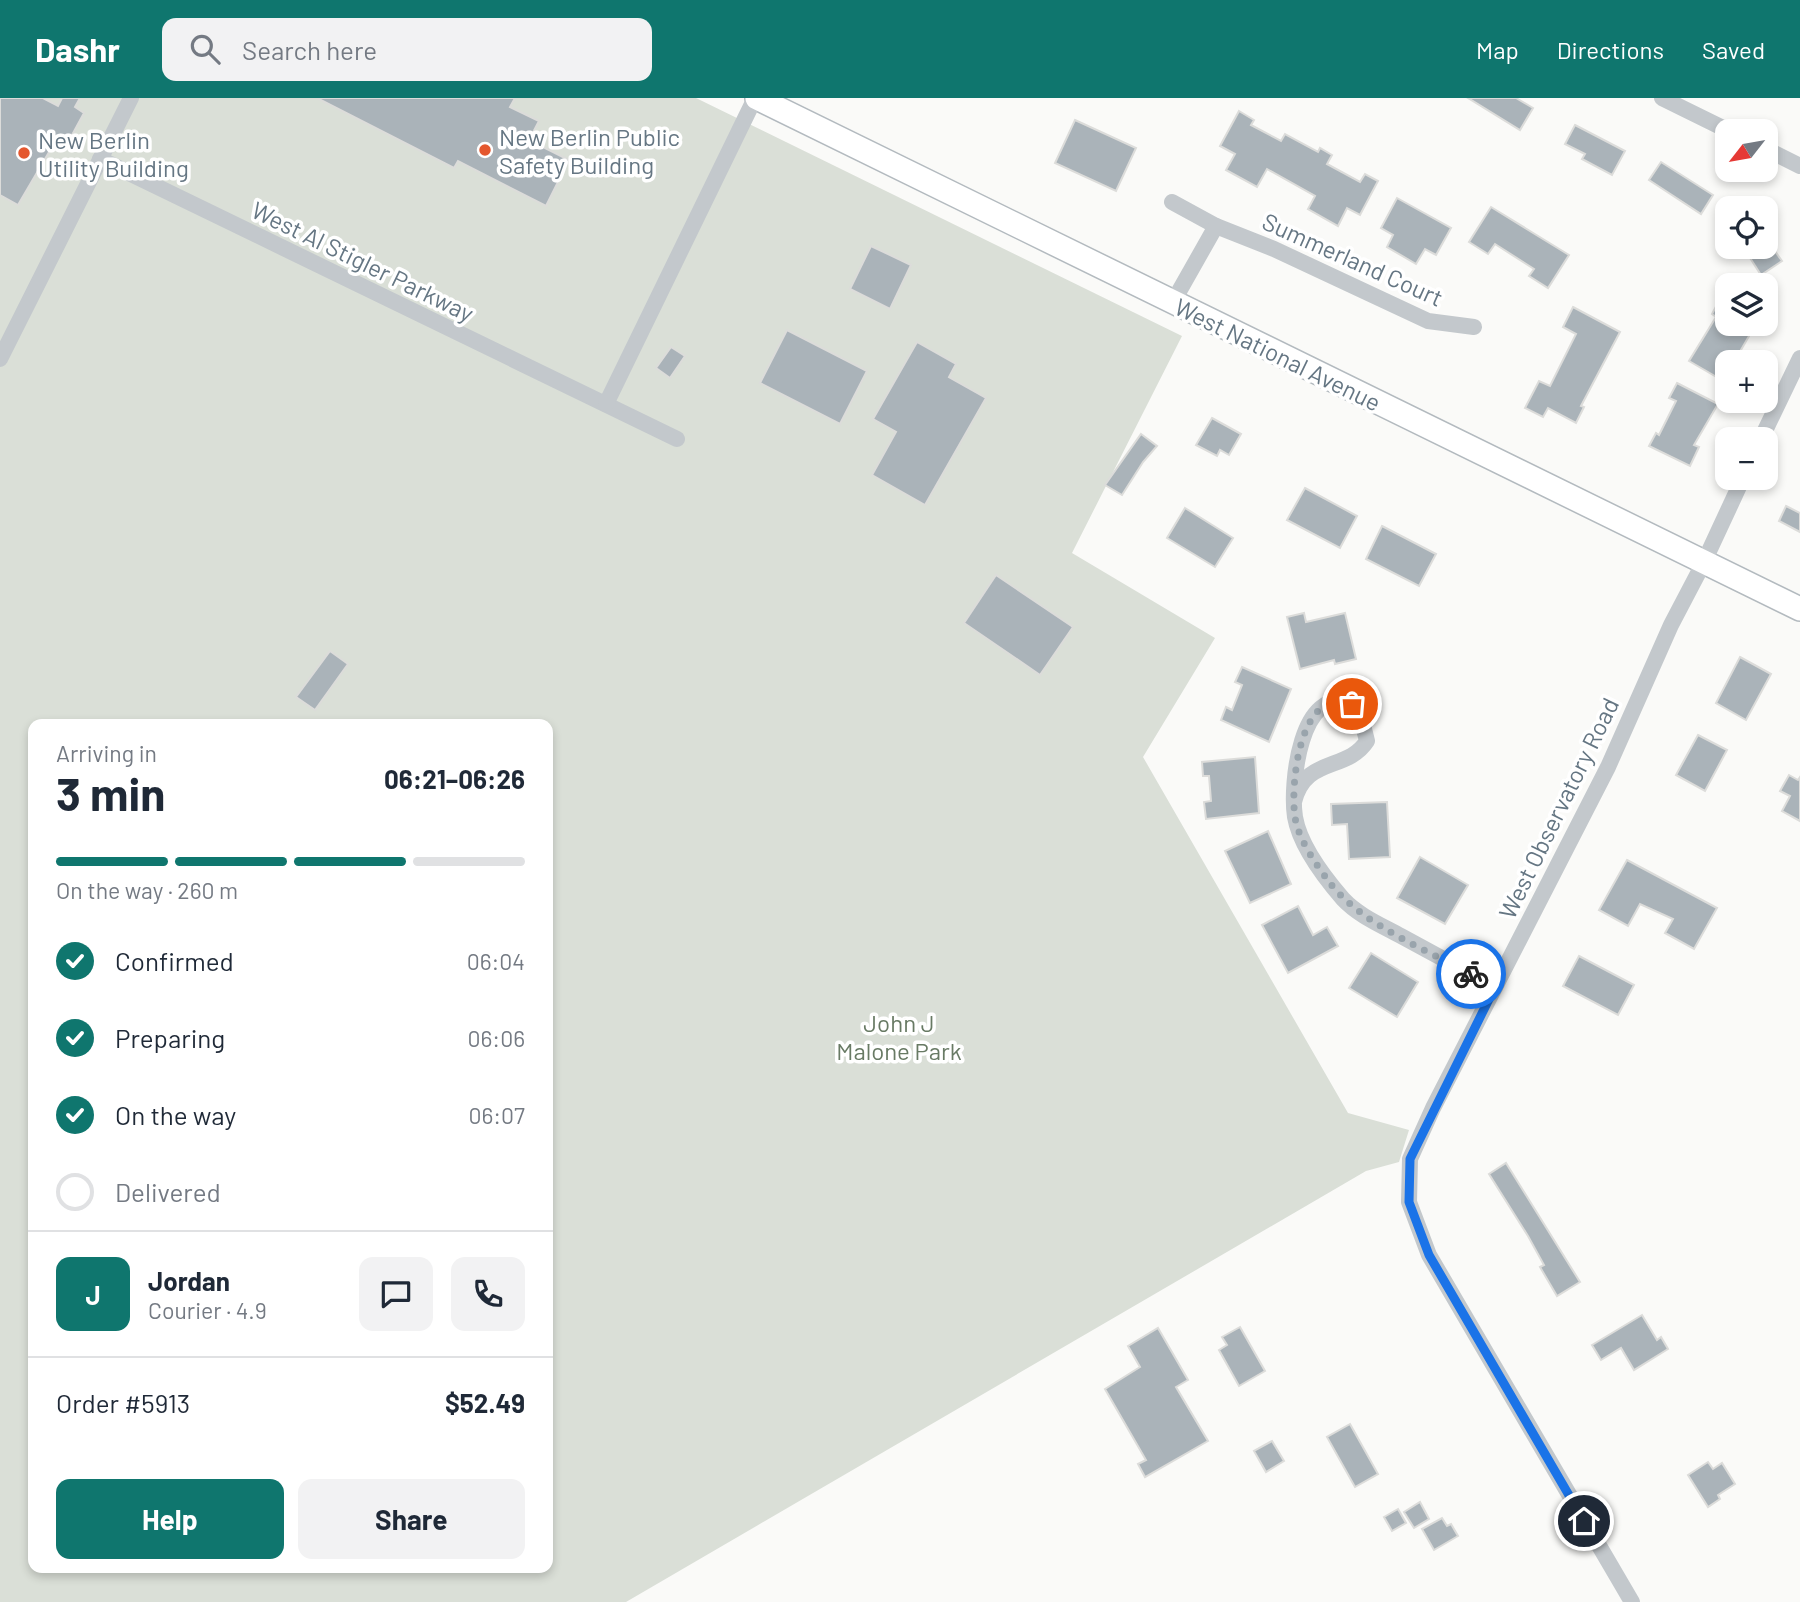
<!DOCTYPE html>
<meta charset="utf-8">
<style>
:root{--surface:#fff;--page:#f2f2f3;--text:#1f2937;--muted:#747a83;--line:#e0e1e3;--accent:#0f766e}
body{margin:0;font-family:Barlow,sans-serif;background:var(--page);color:var(--text);height:100vh;display:flex;flex-direction:column;font-size:26px;white-space:nowrap}
*{box-sizing:border-box;margin:0}
p{font-size:23px;color:var(--muted)}
.icon{flex:none;width:38px;height:38px;fill:none;stroke:currentColor;stroke-width:2;stroke-linecap:round;stroke-linejoin:round}
.map{position:relative;flex:1;overflow:hidden}
.drawer{position:absolute;left:28px;top:621px;width:525px;height:854px;display:flex;flex-direction:column;background:var(--surface);border-radius:14px;box-shadow:0 4px 10px #0003}
.drawer>*{flex:none}
.needle{width:46px;rotate:239deg}
.buttons{position:absolute;left:1715px;top:21px;display:grid;gap:14px}
.buttons a{display:grid;place-items:center;width:63px;height:63px;border-radius:14px;background:var(--surface);box-shadow:0 4px 10px #0003;font-size:35px}
.pin{position:absolute;display:grid;place-items:center;width:60px;height:60px;color:#fff;margin:-30px;border:4px solid #fff;border-radius:50%;box-shadow:0 2px 7px #0007}
.courier{position:absolute;display:grid;place-items:center;width:70px;height:70px;margin:-35px;border:5px solid #1a73e8;border-radius:50%;background:#fff;color:#222;box-shadow:0 2px 9px #0007}
.headline em{font-style:normal;font-weight:700}
.headline div{display:flex;flex-direction:column-reverse}
.headline{display:flex;align-items:center;justify-content:space-between;height:119px;padding:0 28px}
h1{font-size:46px;font-weight:700;line-height:52px}
.bar{display:grid;grid-template-columns:repeat(4,1fr);gap:10px 7px;align-content:center;height:84px;padding:0 28px}
.bar i{height:9px;border-radius:5px;background:var(--line)}
.bar .active{background:var(--accent)}
.bar p{grid-column:span 4}
.line{display:flex;align-items:center;gap:18px;padding:0 28px;border-top:2px solid var(--line)}
.line div{flex:1}
.round{display:grid;place-items:center;flex:none;width:74px;height:74px;border-radius:14px;background:var(--page)}
ol{padding:0 28px;list-style:none}
li{display:flex;align-items:center;gap:21px;height:77px}
li p{margin-inline-start:auto}
li .icon{padding:7px;border-radius:50%;background:var(--accent);color:#fff;stroke-width:4}
li:last-child{color:var(--muted)}
li i{width:38px;height:38px;border:4px solid var(--line);border-radius:50%}
.cta{display:flex;gap:14px;margin-top:auto;padding:14px 28px}
.cta a{flex:1;height:80px;border-radius:14px;background:var(--accent);color:#fff;font-size:28px;font-weight:700;line-height:80px;text-align:center}
.cta a+a{background:var(--page);color:var(--text)}
header{display:flex;align-items:center;gap:42px;box-sizing:border-box;height:98px;padding:0 35px;background:var(--accent);color:#fff}
header strong{font-size:33px}
nav{display:flex;gap:38px;margin-inline-start:auto;font-size:24px}
.search{width:490px;height:63px;background:var(--page);display:flex;align-items:center;gap:18px;box-sizing:border-box;padding:0 24px;border-radius:14px;color:var(--muted);font-size:26px}
.map>svg:first-child{display:block}
.green{fill:#dadfd7;fill-rule:evenodd}
.building{fill:#aab3b9;stroke:#dcdcda;stroke-width:2}
.lines{fill:none;stroke-linecap:round;stroke-linejoin:round}
.secondary-casing{stroke:#b3babf;stroke-width:26}
.minor{stroke:#c3c8cc;stroke-width:16}
.secondary{stroke:#fff;stroke-width:23}
.done{stroke:#99a4ac;stroke-width:7;stroke-dasharray:0 12.6}
.route{stroke:#1a73e8;stroke-width:9}
.poi-dot{fill:#e4572e;stroke:#fff;stroke-width:2.5}
.labels{text-anchor:middle;dominant-baseline:central;stroke-width:7;stroke-linejoin:round;paint-order:stroke}
.poi-label{font-size:24px;fill:#657683;stroke:#fff;text-anchor:start}
.street-label{font-size:24px;fill:#657683;stroke:#fff}
.park-label{font-size:24px;fill:#687a64;stroke:#fff}
</style>
<header>
<strong>Dashr</strong>
<div class="search"><svg class="icon" aria-label="search" viewBox="0 0 24 24"><circle cx="10" cy="10" r="6"/><path d="M15 15l6 6"/></svg>Search here</div>
<nav><a>Map</a><a>Directions</a><a>Saved</a></nav>
</header>
<div class="map">
<svg width="1800" height="1504" viewBox="0 0 1800 1504">
<rect width="100%" height="100%" fill="#fafaf8"/>
<path class="green" d="M 0,0 L 696,0 L 1182,238 L 1072,455 L 1215,540 L 1143,659 L 1348,1015 L 1409,1032 L 1399,1064 L 1366,1073 L 626,1504 L 0,1504 ZM 33,626 L 548,626 L 548,1470 L 33,1470 Z"/>
<g class="building">
<polygon points="0,0 43,0 58,8 62,0 80,0 75,9 84,15 65,50 55,44 18,107 0,97"/>
<polygon points="317,0 515,0 510,9 539,23 529,42 569,62 546,108 458,63 454,70"/>
<polygon points="1468,0 1516,0 1533,10 1520,32"/>
<polygon points="1239,13 1254,22 1251,27 1281,43 1285,36 1318,54 1320,50 1332,57 1327,66 1360,84 1365,76 1378,83 1360,117 1347,110 1338,128 1308,111 1315,98 1267,71 1257,89 1226,72 1235,56 1220,48"/>
<polygon points="1075,22 1136,50 1116,93 1055,65"/>
<polygon points="1575,27 1625,53 1612,77 1582,61 1585,56 1565,46"/>
<polygon points="1661,64 1713,97 1701,116 1649,82"/>
<polygon points="1397,100 1451,130 1436,157 1425,151 1416,166 1387,149 1393,137 1381,130"/>
<polygon points="1491,109 1569,157 1548,190 1529,178 1534,171 1495,146 1488,156 1469,144"/>
<polygon points="871,148 911,167 890,211 850,191"/>
<polygon points="1743,149 1772,149 1782,163 1761,177"/>
<polygon points="1727,188 1727,226 1756,226 1734,264 1727,264 1727,285 1689,263 1716,219 1712,216"/>
<polygon points="1573,209 1620,234 1581,308 1584,309 1576,325 1548,310 1543,319 1525,310 1539,283 1550,288 1576,236 1563,229"/>
<polygon points="787,232 867,273 840,326 760,285"/>
<polygon points="917,244 956,266 949,279 986,300 925,407 872,377 896,334 873,321"/>
<polygon points="671,249 685,258 670,280 656,270"/>
<polygon points="1677,285 1718,306 1694,347 1699,349 1690,368 1649,348 1656,335 1659,337 1676,303 1669,300"/>
<polygon points="1212,320 1241,336 1229,357 1220,352 1217,358 1196,347"/>
<polygon points="1141,336 1157,348 1143,364 1122,397 1105,387"/>
<polygon points="1305,390 1357,418 1340,450 1287,422"/>
<polygon points="1786,408 1800,415 1800,434 1779,423"/>
<polygon points="1185,410 1233,440 1215,469 1167,440"/>
<polygon points="1382,428 1436,456 1419,488 1366,461"/>
<polygon points="996,477 1073,529 1040,577 964,525"/>
<polygon points="1304,515 1306,524 1345,515 1356,561 1335,566 1334,562 1300,571 1287,519"/>
<polygon points="330,553 348,566 315,612 296,599"/>
<polygon points="1740,559 1771,576 1746,622 1716,605"/>
<polygon points="1242,569 1291,591 1269,644 1221,622 1226,609 1232,612 1242,587 1235,584"/>
<polygon points="1698,637 1727,652 1705,693 1676,677"/>
<polygon points="1255,659 1259,715 1206,721 1204,704 1211,703 1209,678 1203,678 1202,664"/>
<polygon points="1789,677 1798,682 1800,679 1800,723 1782,713 1790,698 1780,693"/>
<polygon points="1387,704 1390,759 1349,761 1347,726 1332,727 1331,706"/>
<polygon points="1268,733 1291,786 1250,805 1225,753"/>
<polygon points="1420,759 1468,787 1445,826 1397,800"/>
<polygon points="1627,762 1717,810 1694,851 1665,835 1673,821 1640,806 1628,828 1599,812"/>
<polygon points="1298,808 1313,837 1327,829 1338,848 1288,875 1262,827"/>
<polygon points="1371,855 1418,884 1397,919 1349,890"/>
<polygon points="1579,858 1634,887 1618,917 1563,888"/>
<polygon points="1506,1065 1580,1184 1557,1198 1540,1169 1544,1167 1528,1138 1489,1076"/>
<polygon points="1642,1217 1657,1242 1661,1239 1668,1251 1634,1272 1621,1250 1601,1262 1592,1247"/>
<polygon points="1240,1229 1265,1273 1239,1288 1219,1252 1227,1247 1222,1239"/>
<polygon points="1158,1230 1188,1282 1176,1289 1208,1343 1145,1379 1138,1366 1146,1362 1105,1291 1140,1269 1128,1248"/>
<polygon points="1350,1326 1378,1376 1355,1389 1327,1339"/>
<polygon points="1272,1343 1284,1363 1266,1374 1254,1353"/>
<polygon points="1708,1364 1713,1371 1722,1365 1735,1386 1718,1397 1720,1401 1708,1409 1688,1377"/>
<polygon points="1420,1404 1429,1421 1414,1430 1404,1414"/>
<polygon points="1398,1411 1406,1425 1392,1433 1384,1419"/>
<polygon points="1442,1420 1447,1428 1451,1426 1458,1438 1434,1452 1422,1431"/>
</g>
<g class="lines">
<g class="secondary-casing">
<polyline id="secondary" points="757,0 1800,511"/>
</g>
<g class="minor">
<polyline points="1662,0 1729,33"/>
<polyline points="1766,51 1800,68"/>
<polyline points="100,61 677,341"/>
<polyline points="1172,104 1216,128 1274,151 1428,223 1474,229"/>
<polyline points="1173,204 1216,128"/>
<polyline points="0,261 131,0"/>
<polyline points="606,306 755,0"/>
<polyline points="1761,341 1800,260"/>
<path d="M 1294,704 C 1305,658 1347,674 1367,643 L 1360,615 L 1352,606 C 1300,585 1290,687 1295,719 C 1300,748 1324,779 1343,801 C 1359,818 1381,827 1401,838 C 1432,855 1464,872 1495,889"/>
<polyline points="1632,1504 1429,1157 1409,1104 1410,1061 1433,1010 1608,669 1671,527 1704,464 1743,380"/>
</g>
<use href="#secondary" class="secondary"/>
</g>
<g class="lines">
<path class="done" d="M 1352,606 C 1300,586 1290,686 1295,719 C 1298,741 1316,766 1329,784 C 1364,828 1423,850 1471,876"/>
<polyline class="route" points="1471,876 1495,889 1410,1061 1409,1104 1429,1157 1584,1423"/>
</g>
<g class="poi-dot">
<circle cx="485" cy="52" r="7"/>
<circle cx="24" cy="55" r="7"/>
</g>
<g class="labels">
<g class="poi-label">
<text x="499" y="38">New Berlin Public<tspan x="499" dy="28">Safety Building</tspan></text>
<text x="38" y="41">New Berlin<tspan x="38" dy="28">Utility Building</tspan></text>
</g>
<g class="street-label">
<text transform="translate(1353 161) rotate(24)">Summerland Court</text>
<text transform="translate(363 163) rotate(26)">West Al Stigler Parkway</text>
<text transform="translate(1278 256) rotate(26)">West National Avenue</text>
<text transform="translate(1558 710) rotate(-64)">West Observatory Road</text>
</g>
<g class="park-label">
<text x="899" y="924">John J<tspan x="899" dy="28">Malone Park</tspan></text>
</g>
</g>
</svg>
<div class="buttons">
<a><svg class="needle" viewBox="-14 -14 28 28"><path d="M0-13l5 13h-10z" fill="#e53935"/><path d="M0 13l5-13h-10z" fill="#747a83"/></svg></a>
<a><svg class="icon" aria-label="locate" viewBox="0 0 24 24"><circle cx="12" cy="12" r="6"/><path d="M12 2v4M12 18v4M2 12h4M18 12h4"/></svg></a>
<a><svg class="icon" aria-label="layers" viewBox="0 0 24 24"><path d="M12 4l9 5-9 5-9-5zM3 14l9 5 9-5"/></svg></a>
<a>+</a>
<a>−</a>
</div>
<div class="pin" style="left:1352px;top:606px;background:#ea580c"><svg class="icon" aria-label="bag" viewBox="0 0 24 24"><path d="M5 8h14l-1 12H6zM9 8a3 3 0 0 1 6 0"/></svg></div>
<div class="pin" style="left:1584px;top:1423px;background:#1f2937"><svg class="icon" aria-label="home" viewBox="0 0 24 24"><path d="M3 11l9-7 9 7M6 9v11h12V9"/></svg></div>
<div class="courier" style="left:1471px;top:876px"><svg class="icon" aria-label="bike" viewBox="0 0 24 24"><circle cx="6" cy="16" r="4"/><circle cx="18" cy="16" r="4"/><path d="M6 16l4-8h5l3 8M10 8l3 8H6M13 5h3"/></svg></div>
<section class="drawer">
<div class="headline"><div><h1>3 min</h1><p>Arriving in</p></div><em>06:21–06:26</em></div>
<div class="bar"><i class="active"></i><i class="active"></i><i class="active"></i><i></i><p>On the way · 260 m</p></div>
<ol>
<li><svg class="icon" aria-label="check" viewBox="0 0 24 24"><path d="M5 12l5 5 9-10"/></svg>Confirmed<p>06:04</p></li>
<li><svg class="icon" aria-label="check" viewBox="0 0 24 24"><path d="M5 12l5 5 9-10"/></svg>Preparing<p>06:06</p></li>
<li><svg class="icon" aria-label="check" viewBox="0 0 24 24"><path d="M5 12l5 5 9-10"/></svg>On the way<p>06:07</p></li>
<li><i></i>Delivered</li>
</ol>
<div class="line" style="height:126px"><b class="round" style="background:var(--accent);color:#fff">J</b><div><b>Jordan</b><p>Courier · 4.9</p></div><a class="round"><svg class="icon" aria-label="chat" viewBox="0 0 24 24"><path d="M4 5h16v11H9l-5 4z"/></svg></a><a class="round"><svg class="icon" aria-label="phone" viewBox="0 0 24 24"><path d="M5 4h4l2 5-3 2q2 4 5 5l2-3 5 2v4C11 20 4 13 5 4z"/></svg></a></div>
<div class="line" style="height:91px"><div>Order #5913</div><b>$52.49</b></div>
<div class="cta"><a>Help</a><a>Share</a></div>
</section>
</div>
